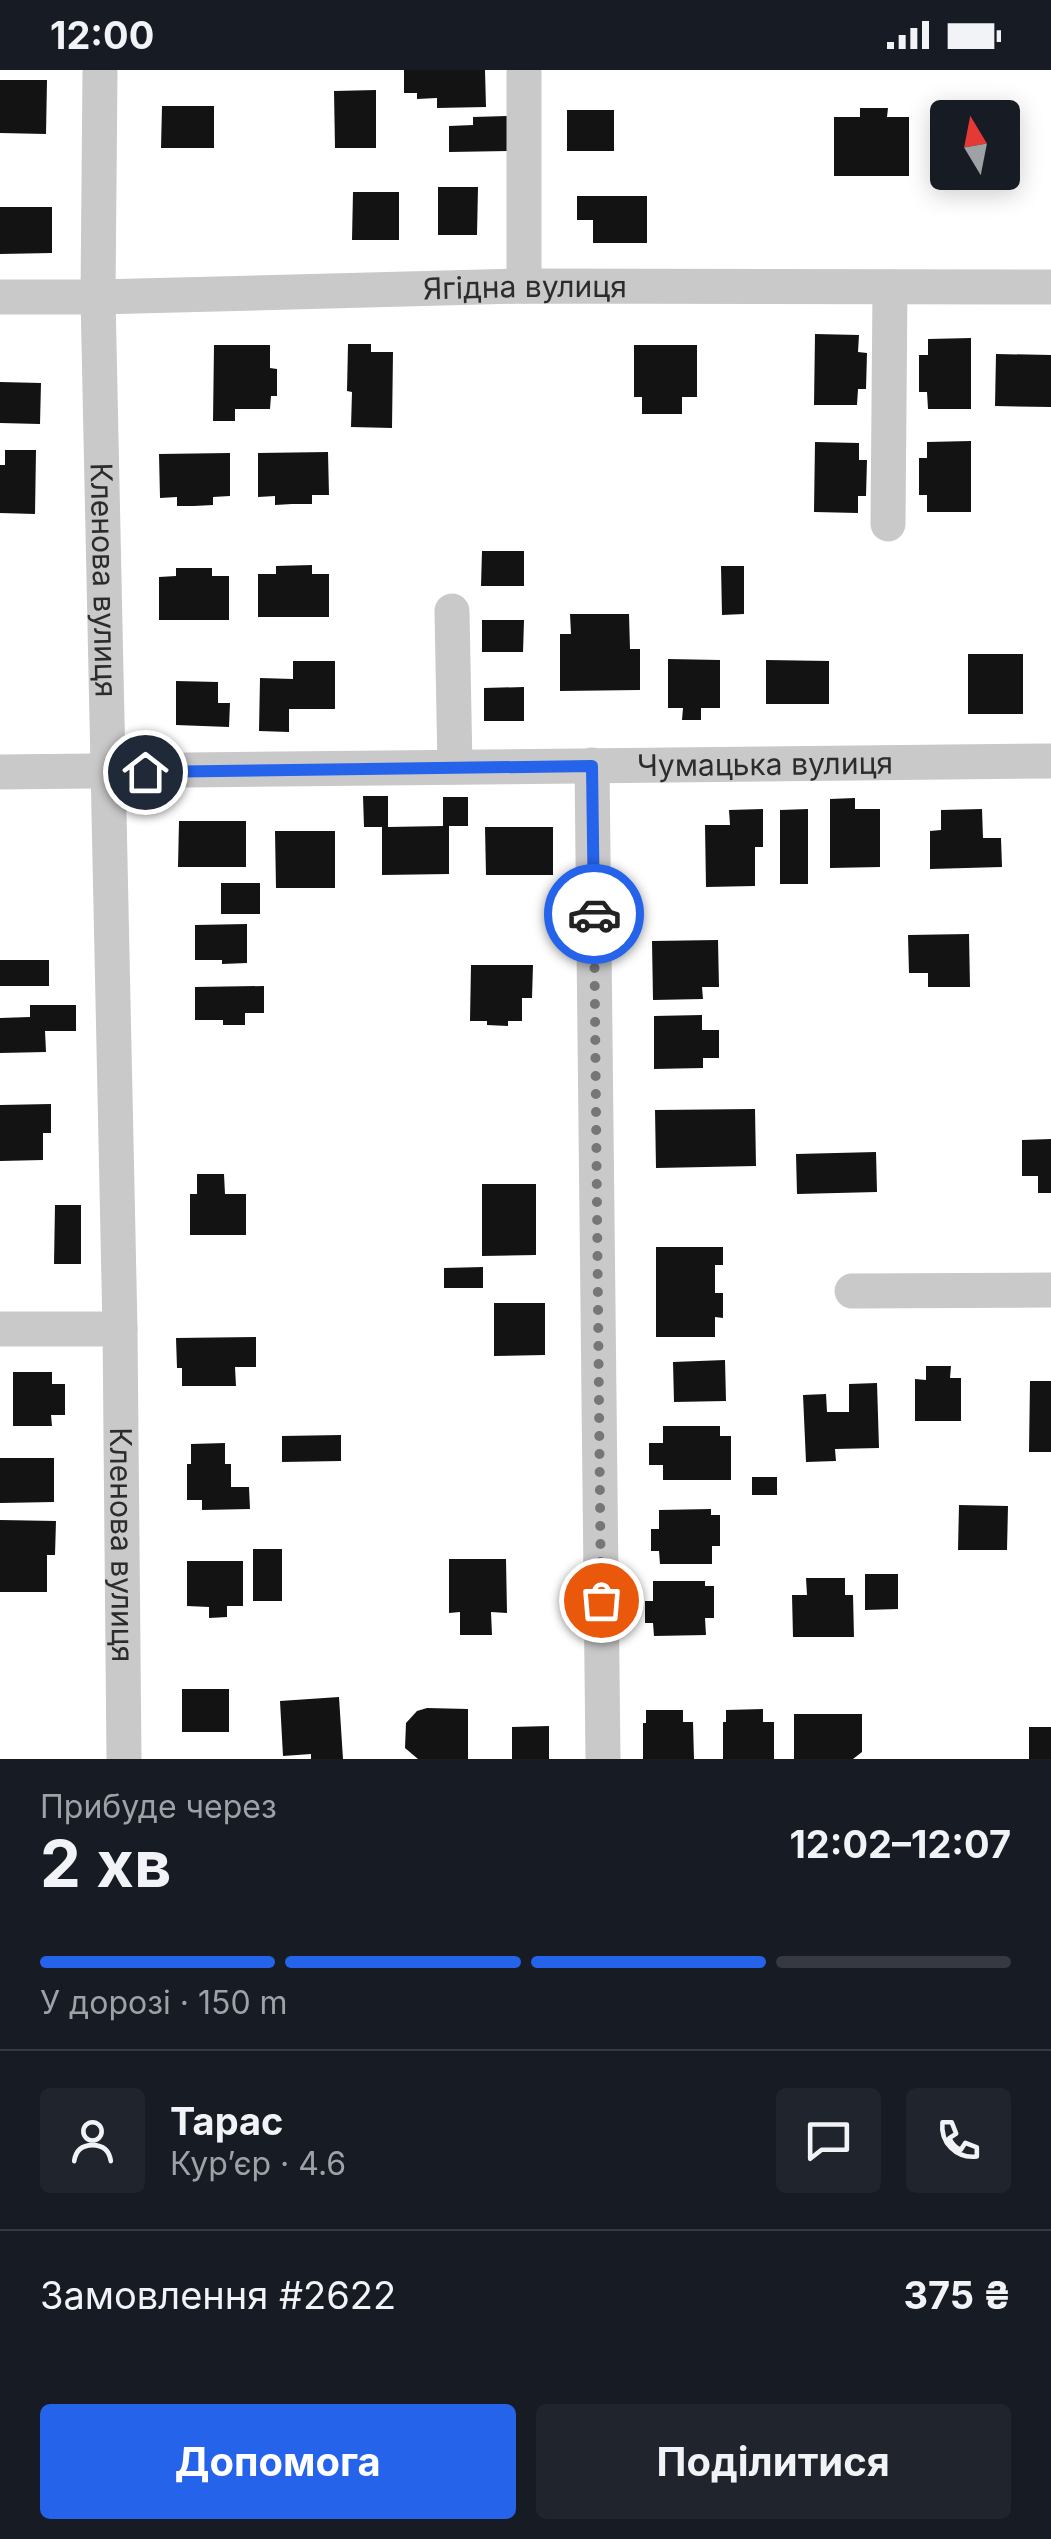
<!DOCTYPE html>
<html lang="uk">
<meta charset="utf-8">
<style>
:root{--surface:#171b24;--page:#20242c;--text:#f1f3f6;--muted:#9ea1a6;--line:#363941;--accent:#2563eb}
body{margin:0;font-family:Inter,sans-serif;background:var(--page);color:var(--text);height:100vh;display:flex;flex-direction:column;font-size:38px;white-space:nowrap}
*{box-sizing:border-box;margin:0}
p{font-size:32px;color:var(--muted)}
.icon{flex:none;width:55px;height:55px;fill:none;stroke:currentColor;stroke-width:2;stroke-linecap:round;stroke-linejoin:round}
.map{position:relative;height:1689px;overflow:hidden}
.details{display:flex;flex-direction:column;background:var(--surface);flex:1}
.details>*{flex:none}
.needle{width:65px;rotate:350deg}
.tools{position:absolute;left:930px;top:30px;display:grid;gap:20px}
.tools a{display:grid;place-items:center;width:90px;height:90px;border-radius:10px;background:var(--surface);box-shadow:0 5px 25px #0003;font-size:50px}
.pin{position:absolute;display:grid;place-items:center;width:85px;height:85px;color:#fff;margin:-42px;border:5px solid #fff;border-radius:50%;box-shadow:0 2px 10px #0007}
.courier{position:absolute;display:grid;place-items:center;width:100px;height:100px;margin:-50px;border:8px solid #2563eb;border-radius:50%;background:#fff;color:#222;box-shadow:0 2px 12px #0007}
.summary em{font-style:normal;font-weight:700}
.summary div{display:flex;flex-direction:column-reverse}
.summary{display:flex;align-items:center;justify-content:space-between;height:170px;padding:0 40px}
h1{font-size:65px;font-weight:700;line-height:75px}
.bar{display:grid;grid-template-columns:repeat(4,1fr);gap:15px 10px;align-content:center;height:120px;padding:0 40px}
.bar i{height:12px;border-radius:8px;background:var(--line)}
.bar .on{background:var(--accent)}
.bar p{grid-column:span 4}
.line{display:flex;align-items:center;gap:25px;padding:0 40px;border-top:2px solid var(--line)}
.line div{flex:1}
.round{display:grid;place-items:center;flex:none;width:105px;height:105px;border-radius:10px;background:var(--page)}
.primary-button{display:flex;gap:20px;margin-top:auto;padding:20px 40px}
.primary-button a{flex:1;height:115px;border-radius:10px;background:var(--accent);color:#fff;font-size:40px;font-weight:700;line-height:115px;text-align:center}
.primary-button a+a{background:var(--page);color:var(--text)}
.status{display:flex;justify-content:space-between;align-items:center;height:70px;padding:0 50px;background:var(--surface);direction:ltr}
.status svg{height:28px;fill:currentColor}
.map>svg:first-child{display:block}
.building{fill:#131313}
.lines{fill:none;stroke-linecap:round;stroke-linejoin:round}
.minor{stroke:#c9c9c9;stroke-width:35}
.done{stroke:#767676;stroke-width:10;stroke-dasharray:0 18}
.route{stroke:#2563eb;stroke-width:12}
.labels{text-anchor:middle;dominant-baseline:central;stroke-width:10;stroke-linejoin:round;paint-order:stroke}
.street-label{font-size:30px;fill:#2c2c2c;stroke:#fff}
</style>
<div class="status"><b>12:00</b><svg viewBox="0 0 49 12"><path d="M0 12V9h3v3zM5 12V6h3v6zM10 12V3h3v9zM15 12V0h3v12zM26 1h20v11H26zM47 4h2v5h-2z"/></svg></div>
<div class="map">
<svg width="1051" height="1689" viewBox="0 0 1051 1689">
<rect width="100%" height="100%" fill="#fff"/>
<g class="building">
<polygon points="404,0 485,0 486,37 437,38 437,28 417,29 417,23 404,23"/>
<polygon points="0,10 47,10 46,64 0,63"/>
<polygon points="376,20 376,78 335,78 334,21"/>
<polygon points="162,36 214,36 214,78 161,78"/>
<polygon points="860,38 888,38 887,47 909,47 909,106 834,106 834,47 860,47"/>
<rect x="567" y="40" width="47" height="41"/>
<polygon points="507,46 508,81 449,82 449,56 473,55 473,47"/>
<polygon points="438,117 478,117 477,165 438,165"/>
<polygon points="353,122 399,122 399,170 352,170"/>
<polygon points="577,126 647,126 647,173 593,173 593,150 577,150"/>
<polygon points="0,137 52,137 52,183 0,184"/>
<polygon points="815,264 859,265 858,282 867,283 866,319 858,319 857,335 814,335"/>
<polygon points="971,268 971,339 928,339 927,322 919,322 919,285 928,285 928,269"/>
<polygon points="348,274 371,274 371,282 393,282 392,358 351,357 352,322 347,321"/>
<polygon points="214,275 270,275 270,298 277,299 277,326 271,326 270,339 235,339 235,351 213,351"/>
<polygon points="634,275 697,275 697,327 682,327 682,344 642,344 642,327 634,327"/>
<polygon points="996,284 1051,285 1051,337 995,336"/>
<polygon points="0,312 41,313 40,354 0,353"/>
<polygon points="971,371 971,442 927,442 927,425 919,425 919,388 927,388 927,372"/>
<polygon points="815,372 859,373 859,390 867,390 866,426 858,426 858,443 814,442"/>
<polygon points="5,380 36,380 35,444 0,443 0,395 5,395"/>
<polygon points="328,382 329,425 312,425 312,434 292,434 275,435 275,426 258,427 258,383"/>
<polygon points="230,383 230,426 213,427 213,435 194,436 177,436 177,427 160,428 159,384"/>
<polygon points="482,481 524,481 524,516 481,516"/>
<polygon points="312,495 312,504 329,504 329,547 258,547 258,504 276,504 276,496"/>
<polygon points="721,496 744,496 744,544 722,545"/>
<polygon points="176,498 212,498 212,506 229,506 229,550 159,550 159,507 176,506"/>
<polygon points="570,544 629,544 630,579 640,579 640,620 560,621 560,564 571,564"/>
<polygon points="482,550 524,550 523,582 482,582"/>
<rect x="968" y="584" width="55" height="60"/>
<polygon points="668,589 720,590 720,638 701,638 701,650 682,650 683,638 668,638"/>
<polygon points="766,590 829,591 829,634 766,634"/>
<polygon points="293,591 335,591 335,639 289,639 289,662 259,661 260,608 293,609"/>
<polygon points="176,611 218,612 218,633 230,633 229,657 176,655"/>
<polygon points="524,617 524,651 484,651 484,618"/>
<polygon points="363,726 388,726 388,757 443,756 443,727 468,727 468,756 449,756 449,804 382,805 382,757 364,757"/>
<polygon points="855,728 855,739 880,739 880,797 830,798 830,729"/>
<polygon points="763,739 763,777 755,777 755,816 706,817 705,755 730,755 729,740"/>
<polygon points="808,739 808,814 780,814 780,740"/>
<polygon points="982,739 983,768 1001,768 1002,797 930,799 930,761 941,760 941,740"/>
<polygon points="179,751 246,751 246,797 178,797"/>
<polygon points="485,757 553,757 553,805 486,805"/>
<polygon points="275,761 335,761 335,818 276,818"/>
<rect x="221" y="813" width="39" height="31"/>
<polygon points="247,854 247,893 222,894 222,890 195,890 195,855"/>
<polygon points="969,864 970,917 928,917 928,903 909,903 908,865"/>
<polygon points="718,870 719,917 702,917 703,929 653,930 652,871"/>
<rect x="0" y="890" width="49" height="26"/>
<polygon points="471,895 533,895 532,928 522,928 522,951 508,951 508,956 487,955 487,951 470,951"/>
<polygon points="264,916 264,943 245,943 245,955 223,955 223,950 195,950 195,917"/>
<polygon points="30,935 76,935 76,961 45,961 46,982 0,983 0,948 30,947"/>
<polygon points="702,945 702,960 719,960 719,988 703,988 703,998 654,999 654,946"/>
<polygon points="51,1034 51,1063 43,1063 43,1090 0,1091 0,1035"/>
<polygon points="755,1039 756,1096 656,1098 655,1040"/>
<polygon points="1051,1069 1051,1123 1038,1123 1038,1106 1022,1106 1022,1070"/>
<polygon points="876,1082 877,1122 797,1124 796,1084"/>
<polygon points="197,1104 224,1104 225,1124 246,1124 246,1165 190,1165 190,1124 197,1124"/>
<polygon points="482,1114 536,1114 536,1185 482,1186"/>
<polygon points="55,1135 81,1135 81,1194 54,1194"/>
<polygon points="656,1177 723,1177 723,1195 715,1195 715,1223 723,1223 723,1248 715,1247 715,1267 656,1267"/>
<polygon points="483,1197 483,1218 444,1218 444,1198"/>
<polygon points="494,1233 545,1233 545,1285 494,1286"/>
<polygon points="256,1267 256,1297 235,1297 236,1316 182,1316 182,1298 177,1298 176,1268"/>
<polygon points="725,1290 726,1331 674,1332 673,1292"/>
<polygon points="926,1296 951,1296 950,1308 961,1308 961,1351 915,1351 915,1309 926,1310"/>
<polygon points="13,1302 52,1302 52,1314 65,1314 65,1345 51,1345 52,1356 13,1356"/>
<polygon points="1030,1311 1051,1311 1051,1382 1029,1382"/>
<polygon points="877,1313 879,1378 835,1379 836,1391 806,1392 803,1325 826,1324 827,1342 849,1342 849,1314"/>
<polygon points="663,1356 720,1356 720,1366 731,1366 731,1410 663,1410 663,1395 649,1395 649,1373 663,1373"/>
<polygon points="341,1365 341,1391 282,1392 282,1366"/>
<polygon points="225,1373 225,1394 231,1394 231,1417 249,1417 250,1439 202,1440 202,1430 187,1430 187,1394 191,1394 191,1374"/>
<polygon points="0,1388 54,1388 54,1432 0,1433"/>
<rect x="752" y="1407" width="25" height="18"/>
<polygon points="959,1435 1008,1436 1007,1480 958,1480"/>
<polygon points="711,1439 711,1445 720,1445 720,1476 712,1476 712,1494 660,1494 659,1481 651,1481 651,1459 659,1459 659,1440"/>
<polygon points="0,1450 56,1451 55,1485 47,1485 47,1522 0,1522"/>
<rect x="253" y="1479" width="29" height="52"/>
<polygon points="449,1489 506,1489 507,1543 491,1542 492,1565 460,1565 460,1542 449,1543"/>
<polygon points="187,1491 243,1491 243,1536 227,1536 227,1547 209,1548 209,1537 187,1536"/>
<polygon points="865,1504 898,1504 898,1539 865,1540"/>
<polygon points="806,1508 845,1508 845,1525 853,1525 854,1567 793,1567 792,1525 807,1525"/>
<polygon points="653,1511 705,1511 705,1516 714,1516 714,1548 705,1548 706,1565 654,1566 653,1553 645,1553 645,1531 653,1531"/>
<rect x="182" y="1619" width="47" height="43"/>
<polygon points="339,1627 343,1689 311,1689 311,1684 283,1686 280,1631"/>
<polygon points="427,1638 468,1639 468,1689 418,1689 405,1678 406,1653 417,1641"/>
<polygon points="763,1639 763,1652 774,1652 774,1689 723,1689 723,1652 726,1652 726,1640"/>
<polygon points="646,1640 683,1640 683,1652 693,1652 694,1689 643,1689 643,1653 646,1653"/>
<polygon points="794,1644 862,1644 862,1682 853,1689 794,1689"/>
<polygon points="549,1656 549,1689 512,1689 512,1657"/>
<rect x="1029" y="1657" width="22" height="32"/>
</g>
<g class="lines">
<g class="minor">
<path id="s1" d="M 100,0 L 98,227 L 120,1259 L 124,1689"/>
<polyline points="524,0 524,216"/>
<path id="s2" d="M 0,227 L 98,227 L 524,216 L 1051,217"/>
<polyline points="888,454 890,217"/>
<polyline points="452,541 455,697"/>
<polyline points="592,695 603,1689"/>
<path id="s3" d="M 0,702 L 1051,691"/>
<polyline points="852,1221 1051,1220"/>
<polyline points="0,1259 120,1259"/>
</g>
</g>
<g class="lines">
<polyline class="done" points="594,844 601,1530"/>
<polyline class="route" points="145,702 592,696 594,844"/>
</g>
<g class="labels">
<g class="street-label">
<text stroke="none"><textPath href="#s2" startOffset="525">Ягідна вулиця</textPath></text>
<text stroke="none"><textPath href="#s1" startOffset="510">Кленова вулиця</textPath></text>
<text stroke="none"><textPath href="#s3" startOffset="765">Чумацька вулиця</textPath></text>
<text stroke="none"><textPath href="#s1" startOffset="1475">Кленова вулиця</textPath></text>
</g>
</g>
</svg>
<div class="tools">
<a><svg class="needle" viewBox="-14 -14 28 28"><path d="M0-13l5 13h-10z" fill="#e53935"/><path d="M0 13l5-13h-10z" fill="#9ea1a6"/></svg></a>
</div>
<div class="pin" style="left:601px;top:1530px;background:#ea580c"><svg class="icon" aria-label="bag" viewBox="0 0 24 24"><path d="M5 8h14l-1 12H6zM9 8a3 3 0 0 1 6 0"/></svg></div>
<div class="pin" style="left:145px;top:702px;background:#1f2937"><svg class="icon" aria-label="home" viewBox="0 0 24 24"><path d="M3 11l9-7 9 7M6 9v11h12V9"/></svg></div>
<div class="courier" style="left:594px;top:844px"><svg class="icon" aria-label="car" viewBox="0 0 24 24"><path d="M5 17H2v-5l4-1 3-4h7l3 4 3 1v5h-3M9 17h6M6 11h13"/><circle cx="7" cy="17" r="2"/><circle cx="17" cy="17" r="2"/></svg></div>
</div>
<section class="details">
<div class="summary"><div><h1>2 хв</h1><p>Прибуде через</p></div><em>12:02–12:07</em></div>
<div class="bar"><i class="on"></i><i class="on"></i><i class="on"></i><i></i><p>У дорозі · 150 m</p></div>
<div class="line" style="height:180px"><a class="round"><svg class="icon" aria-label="person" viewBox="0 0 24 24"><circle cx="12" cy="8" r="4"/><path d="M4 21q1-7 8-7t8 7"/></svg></a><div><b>Тарас</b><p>Кур’єр · 4.6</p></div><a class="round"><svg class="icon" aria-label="chat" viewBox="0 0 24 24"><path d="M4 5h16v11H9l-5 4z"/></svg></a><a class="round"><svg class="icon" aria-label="phone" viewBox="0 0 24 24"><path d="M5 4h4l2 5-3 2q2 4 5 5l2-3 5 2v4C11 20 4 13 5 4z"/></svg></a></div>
<div class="line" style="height:130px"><div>Замовлення #2622</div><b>375 ₴</b></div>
<div class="primary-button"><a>Допомога</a><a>Поділитися</a></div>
</section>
